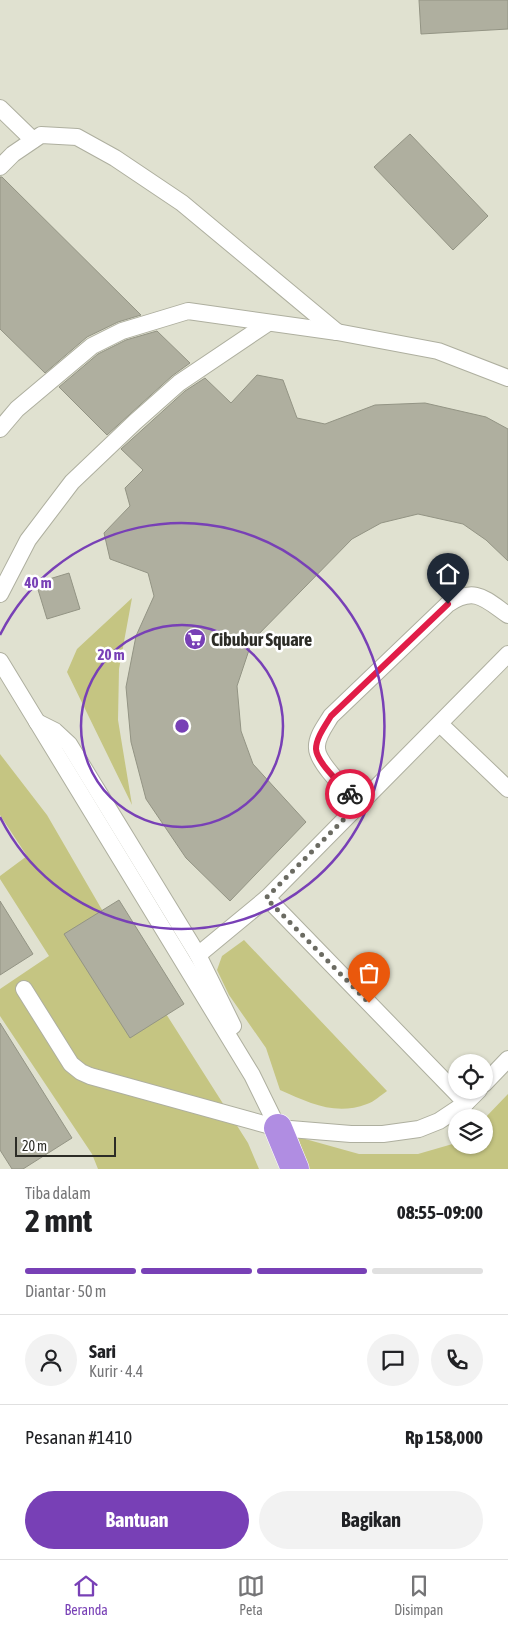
<!DOCTYPE html>
<html lang="id">
<meta charset="utf-8">
<style>
:root{--surface:#fff;--page:#f2f2f2;--text:#202124;--muted:#757577;--line:#e0e0e0;--accent:#7840b6}
body{margin:0;font-family:"Asap Condensed",sans-serif;background:var(--page);color:var(--text);height:100vh;display:flex;flex-direction:column;font-size:19px;white-space:nowrap}
*{box-sizing:border-box;margin:0}
p{font-size:16px;color:var(--muted)}
.icon{flex:none;width:28px;height:28px;fill:none;stroke:currentColor;stroke-width:2;stroke-linecap:round;stroke-linejoin:round}
.map{position:relative;height:1169px;overflow:hidden}
.sheet{display:flex;flex-direction:column;background:var(--surface);flex:1}
.sheet>*{flex:none}
.tools{position:absolute;left:448px;top:1054px;display:grid;gap:10px}
.tools a{display:grid;place-items:center;width:45px;height:45px;border-radius:50%;background:var(--surface);box-shadow:0 1px 4px #0004;font-size:25px}
.scale{position:absolute;left:15px;bottom:12px;width:101px;box-sizing:border-box;padding-left:5px;border:2px solid #2c2c26;border-top:0;font-size:14px;line-height:18px;white-space:nowrap;color:#2c2c26;-webkit-text-stroke:4px #fff;paint-order:stroke}
.pin{position:absolute;display:grid;place-items:center;width:42px;height:42px;color:#fff;margin:-51px -21px;border-radius:50% 50% 50% 0;rotate:-45deg;box-shadow:0 0 5px #0007}
.pin .icon{rotate:45deg}
.courier{position:absolute;display:grid;place-items:center;width:50px;height:50px;margin:-25px;border:4px solid #e11d48;border-radius:50%;background:#fff;color:#222;box-shadow:0 1px 6px #0007}
.summary em{font-style:normal;font-weight:700}
.summary div{display:flex;flex-direction:column-reverse}
.summary{display:flex;align-items:center;justify-content:space-between;height:85px;padding:0 25px}
h1{font-size:32px;font-weight:700;line-height:38px}
.bar{display:grid;grid-template-columns:repeat(4,1fr);gap:8px 5px;align-content:center;height:60px;padding:0 25px}
.bar i{height:6px;border-radius:4px;background:var(--line)}
.bar .on{background:var(--accent)}
.bar p{grid-column:span 4}
.line{display:flex;align-items:center;gap:12px;padding:0 25px;border-top:1px solid var(--line)}
.line div{flex:1}
.round{display:grid;place-items:center;flex:none;width:52px;height:52px;border-radius:26px;background:var(--page)}
.action{display:flex;gap:10px;margin-top:auto;padding:10px 25px}
.action a{flex:1;height:58px;border-radius:30px;background:var(--accent);color:#fff;font-size:20px;font-weight:700;line-height:58px;text-align:center}
.action a+a{background:var(--page);color:var(--text)}
.menu{display:flex;justify-content:space-around;align-items:center;height:70px;border-top:1px solid var(--line);background:var(--surface);font-size:14px;color:var(--muted)}
.menu a{display:grid;justify-items:center;gap:2px}
.menu .on{color:var(--accent)}
.map>svg:first-child{display:block}
.green{fill:#c5c582}
.building{fill:#afaf9f;stroke:#939484}
.lines{fill:none;stroke-linecap:round;stroke-linejoin:round}
.service-casing{stroke:#aeaf9f;stroke-width:18}
.motorway-casing{stroke:#fff;stroke-width:29}
.service{stroke:#fff;stroke-width:16}
.motorway{stroke:#b08de2;stroke-width:28}
.done{stroke:#6b6b62;stroke-width:5;stroke-dasharray:0 9}
.route{stroke:#e11d48;stroke-width:6}
.ring{fill:none;stroke:#7840b6;stroke-width:2.5}
.labels{text-anchor:middle;dominant-baseline:central;stroke-width:5;stroke-linejoin:round;paint-order:stroke}
.poi-label{font-size:18px;font-weight:bold;fill:#2c2c26;stroke:#fff;text-anchor:start}
.centre{fill:#7840b6;stroke:#fff;stroke-width:2.5}
.ring-label{font-size:15px;text-anchor:middle;font-weight:bold;fill:#7840b6;stroke:#fff;stroke-width:5;stroke-linejoin:round;paint-order:stroke}
</style>
<div class="map">
<svg width="508" height="1169" viewBox="0 0 508 1169">
<rect width="100%" height="100%" fill="#e0e1d0"/>
<g class="green">
<polygon points="132,598 119,669 118,720 132,805 67,672 77,649"/>
<polygon points="0,754 47,815 123,946 248,1143 259,1169 98,1169 92,1154 0,1016 0,989 49,956 0,879 0,876 27,856 0,815"/>
<path d="M 244,940 L 387,1091 C 381,1095 374,1102 367,1104 C 335,1116 310,1103 280,1090 L 266,1048 L 229,995 L 217,970 L 222,956 Z"/>
<polygon points="508,1094 508,1169 308,1169 298,1137 359,1154 418,1154 456,1143 456,1145 484,1145 484,1119"/>
</g>
<g class="building">
<polygon points="419,0 508,0 508,29 421,34"/>
<polygon points="410,134 488,216 453,250 374,167"/>
<polygon points="0,177 2,177 141,315 118,322 87,337 45,373 0,329"/>
<polygon points="157,331 190,363 172,376 107,435 59,387 98,354 126,340"/>
<polygon points="257,375 283,380 297,418 325,424 375,405 425,403 486,417 508,429 508,561 486,540 463,524 418,514 381,523 352,539 252,641 237,686 241,731 253,764 306,822 230,901 186,858 146,799 131,742 126,687 136,636 154,596 148,573 110,559 104,533 130,506 125,488 143,470 121,449 185,391 205,378 231,403"/>
<polygon points="69,573 80,609 47,619 36,583"/>
<polygon points="119,900 184,1004 130,1038 64,934"/>
<polygon points="0,901 33,954 0,975"/>
<polygon points="0,1023 72,1138 23,1169 12,1169 0,1150"/>
</g>
<g class="lines">
<g class="service-casing">
<g id="service">
<polyline points="0,108 33,140"/>
<polyline points="0,167 13,154 41,135 77,137 115,158 182,203 337,332"/>
<polyline points="0,429 17,409 92,346 122,331 188,311 337,332 438,351 508,378"/>
<polyline points="0,594 28,540 72,482 135,422 179,383 268,323"/>
<polyline points="0,661 252,1075 278,1128"/>
<polyline points="37,722 55,731 69,744 198,955 233,1026"/>
<polyline points="440,724 508,789"/>
<path d="M 359,804 C 348,792 317,763 317,748 C 316,737 325,726 331,716 L 448,604 C 475,586 485,599 508,615"/>
<polyline points="267,898 466,1103"/>
<polyline points="198,955 267,898 508,654"/>
<polyline points="24,989 71,1064 81,1072 90,1076 278,1128 351,1134 383,1134 419,1129 439,1121 466,1103 479,1090"/>
<polyline points="484,1084 508,1059"/>
</g>
</g>
<g class="motorway-casing">
<polyline id="motorway" points="278,1128 295,1169"/>
</g>
<use href="#service" class="service"/>
<use href="#motorway" class="motorway"/>
</g>
<g class="lines">
<polyline class="done" points="350,794 359,804 266,898 369,1003"/>
<path class="route" d="M 350,794 C 341,784 317,763 316,749 C 316,738 325,726 331,716 L 448,604"/>
</g>
<g class="ring">
<circle cx="182" cy="726" r="101"/>
<path d="M0 635A203 203 0 1 1 0 817"/>
</g>
<defs>
<g id="supermarket-disc" transform="scale(1.125)"><circle r="9.5" fill="#7840b6" stroke="#fff"/><path d="M-6-5.5h2.5l.6 2H6L4.5 2H-2.5L-4.4-4H-6ZM-1.5 3.2a1.3 1.3 0 1 0 .1 0ZM3 3.2a1.3 1.3 0 1 0 .1 0Z" fill="#fff"/></g>
</defs>
<g fill-rule="evenodd">
<use href="#supermarket-disc" x="195" y="639"/>
</g>
<g class="labels">
<g class="poi-label">
<text x="211" y="639">Cibubur Square</text>
</g>
</g>
<circle cx="182" cy="726" r="8" class="centre"/>
<g class="ring-label">
<text x="38" y="588">40 m</text>
<text x="111" y="660">20 m</text>
</g>
</svg>
<div class="tools">
<a><svg class="icon" aria-label="locate" viewBox="0 0 24 24"><circle cx="12" cy="12" r="6"/><path d="M12 2v4M12 18v4M2 12h4M18 12h4"/></svg></a>
<a><svg class="icon" aria-label="layers" viewBox="0 0 24 24"><path d="M12 4l9 5-9 5-9-5zM3 14l9 5 9-5"/></svg></a>
</div>
<div class="scale">20 m</div>
<div class="pin" style="left:369px;top:1003px;background:#ea580c"><svg class="icon" aria-label="bag" viewBox="0 0 24 24"><path d="M5 8h14l-1 12H6zM9 8a3 3 0 0 1 6 0"/></svg></div>
<div class="pin" style="left:448px;top:604px;background:#1f2937"><svg class="icon" aria-label="home" viewBox="0 0 24 24"><path d="M3 11l9-7 9 7M6 9v11h12V9"/></svg></div>
<div class="courier" style="left:350px;top:794px"><svg class="icon" aria-label="bike" viewBox="0 0 24 24"><circle cx="6" cy="16" r="4"/><circle cx="18" cy="16" r="4"/><path d="M6 16l4-8h5l3 8M10 8l3 8H6M13 5h3"/></svg></div>
</div>
<section class="sheet">
<div class="summary"><div><h1>2 mnt</h1><p>Tiba dalam</p></div><em>08:55–09:00</em></div>
<div class="bar"><i class="on"></i><i class="on"></i><i class="on"></i><i></i><p>Diantar · 50 m</p></div>
<div class="line" style="height:90px"><a class="round"><svg class="icon" aria-label="person" viewBox="0 0 24 24"><circle cx="12" cy="8" r="4"/><path d="M4 21q1-7 8-7t8 7"/></svg></a><div><b>Sari</b><p>Kurir · 4.4</p></div><a class="round"><svg class="icon" aria-label="chat" viewBox="0 0 24 24"><path d="M4 5h16v11H9l-5 4z"/></svg></a><a class="round"><svg class="icon" aria-label="phone" viewBox="0 0 24 24"><path d="M5 4h4l2 5-3 2q2 4 5 5l2-3 5 2v4C11 20 4 13 5 4z"/></svg></a></div>
<div class="line" style="height:65px"><div>Pesanan #1410</div><b>Rp 158,000</b></div>
<div class="action"><a>Bantuan</a><a>Bagikan</a></div>
</section>
<nav class="menu">
<a class="on"><svg class="icon" aria-label="home" viewBox="0 0 24 24"><path d="M3 11l9-7 9 7M6 9v11h12V9"/></svg>Beranda</a>
<a><svg class="icon" aria-label="map" viewBox="0 0 24 24"><path d="M3 6l6-2 6 2 6-2v14l-6 2-6-2-6 2zM9 4v14M15 6v14"/></svg>Peta</a>
<a><svg class="icon" aria-label="saved" viewBox="0 0 24 24"><path d="M7 4h10v16l-5-4-5 4z"/></svg>Disimpan</a>
</nav>
